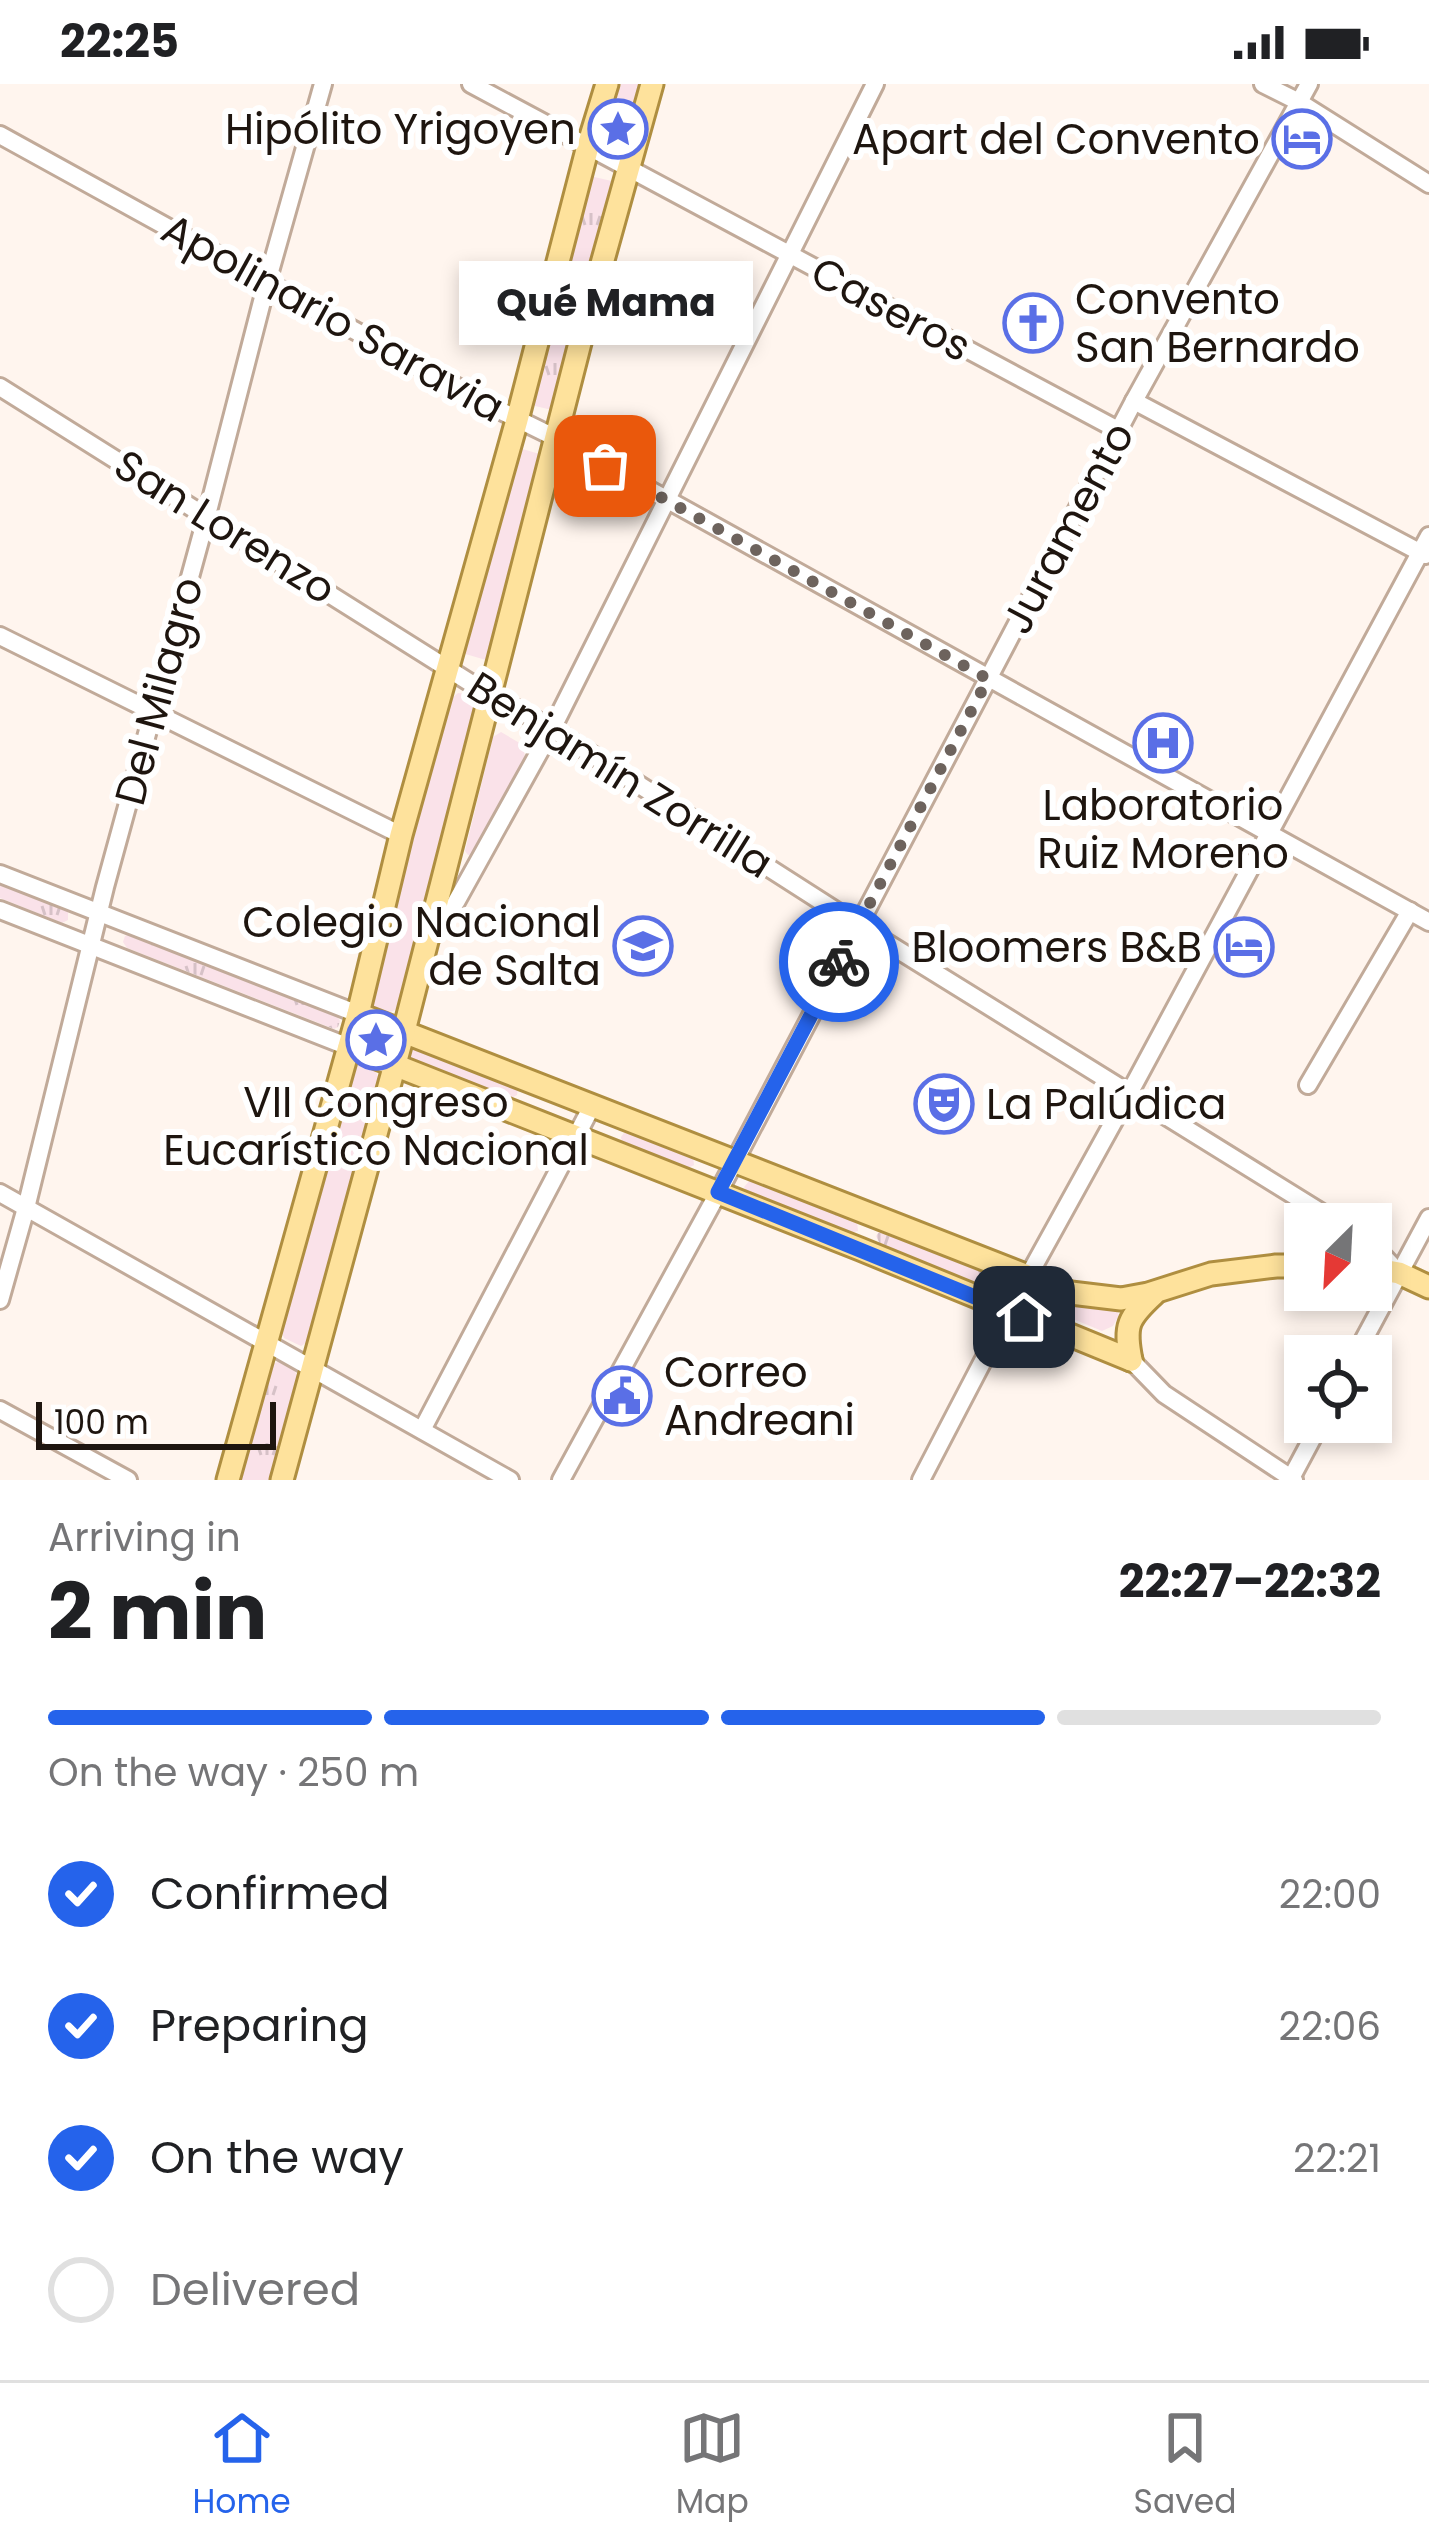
<!DOCTYPE html>
<meta charset="utf-8">
<style>
:root{--surface:#fff;--page:#f6f6f6;--text:#202124;--muted:#757577;--line:#e0e0e0;--accent:#2563eb}
body{margin:0;font-family:Poppins,sans-serif;background:var(--page);color:var(--text);height:100vh;display:flex;flex-direction:column;font-size:45px;white-space:nowrap}
*{box-sizing:border-box;margin:0}
p{font-size:39px;color:var(--muted)}
.icon{flex:none;width:66px;height:66px;fill:none;stroke:currentColor;stroke-width:2;stroke-linecap:round;stroke-linejoin:round}
.map{position:relative;height:1396px;overflow:hidden}
.sheet{display:flex;flex-direction:column;background:var(--surface);flex:1}
.sheet>*{flex:none}
.needle{width:78px;rotate:204deg}
.tools{position:absolute;left:1284px;top:1119px;display:grid;gap:24px}
.tools a{display:grid;place-items:center;width:108px;height:108px;border-radius:0px;background:var(--surface);box-shadow:0 6px 18px #0003;font-size:60px}
.scale{position:absolute;left:36px;bottom:30px;width:240px;box-sizing:border-box;padding-left:12px;border:6px solid #1e150f;border-top:0;font-size:33px;line-height:42px;white-space:nowrap;color:#1e150f;-webkit-text-stroke:9px #fff;paint-order:stroke}
.pin{position:absolute;display:grid;place-items:center;width:102px;height:102px;color:#fff;margin:-51px;border-radius:24px;box-shadow:0 6px 18px #0006}
.courier{position:absolute;display:grid;place-items:center;width:120px;height:120px;margin:-60px;border:9px solid #2563eb;border-radius:50%;background:#fff;color:#222;box-shadow:0 3px 15px #0007}
.bubble{position:absolute;height:84px;border-radius:0px;background:var(--surface);box-shadow:0 6px 18px #0003;font-size:39px;font-weight:700;line-height:84px;text-align:center}
.summary em{font-style:normal;font-weight:700}
.summary div{display:flex;flex-direction:column-reverse}
.summary{display:flex;align-items:center;justify-content:space-between;height:204px;padding:0 48px}
h1{font-size:78px;font-weight:700;line-height:90px}
.bar{display:grid;grid-template-columns:repeat(4,1fr);gap:18px 12px;align-content:center;height:144px;padding:0 48px}
.bar i{height:15px;border-radius:9px;background:var(--line)}
.bar .active{background:var(--accent)}
.bar p{grid-column:span 4}
ol{padding:0 48px;list-style:none}
li{display:flex;align-items:center;gap:36px;height:132px}
li p{margin-inline-start:auto}
li .icon{padding:12px;border-radius:50%;background:var(--accent);color:#fff;stroke-width:4}
li:last-child{color:var(--muted)}
li i{width:66px;height:66px;border:6px solid var(--line);border-radius:50%}
.status{display:flex;justify-content:space-between;align-items:center;height:84px;padding:0 60px;background:var(--surface);direction:ltr}
.status svg{height:33px;fill:currentColor}
.dock{display:flex;justify-content:space-around;align-items:center;height:168px;border-top:3px solid var(--line);background:var(--surface);font-size:33px;color:var(--muted)}
.dock a{display:grid;justify-items:center;gap:6px}
.dock .active{color:var(--accent)}
.map>svg:first-child{display:block}
.grass{fill:url(#grass-tufts)}
.green{fill:#fae2e9}
.lines{fill:none;stroke-linecap:round;stroke-linejoin:round}
.minor-casing{stroke:#c1aa99;stroke-width:22}
.major-casing{stroke:#af8e40;stroke-width:27}
.minor{stroke:#fff;stroke-width:16}
.major{stroke:#fee29c;stroke-width:21}
.done{stroke:#6d635d;stroke-width:12;stroke-dasharray:0 21.6}
.route{stroke:#2563eb;stroke-width:15}
.labels{text-anchor:middle;dominant-baseline:central;stroke-width:12;stroke-linejoin:round;paint-order:stroke}
.poi-label{font-size:42px;fill:#1e150f;stroke:#fff;text-anchor:end}
.street-label{font-size:42px;fill:#1e150f;stroke:#fff}
</style>
<div class="status"><b>22:25</b><svg viewBox="0 0 49 12"><path d="M0 12V9h3v3zM5 12V6h3v6zM10 12V3h3v9zM15 12V0h3v12zM26 1h20v11H26zM47 4h2v5h-2z"/></svg></div>
<div class="map">
<svg width="1429" height="1396" viewBox="0 0 1429 1396">
<defs>
<pattern id="grass-tufts" width="24" height="20" patternUnits="userSpaceOnUse" patternTransform="scale(3)"><rect width="24" height="20" fill="#fae2e9"/><path d="M3 7l-1-3M5 7V3M7 7l1-3M15 17l-1-3M17 17v-4M19 17l1-3" fill="none" stroke="#d6c1c7"/></pattern>
</defs>
<rect width="100%" height="100%" fill="#fff5ee"/>
<g class="grass">
<polygon points="590,92 616,98 556,327 531,321"/>
<polygon points="0,799 68,826 68,836 62,839 0,814"/>
<polygon points="131,850 337,932 340,937 338,943 334,945 127,864 123,858 125,852"/>
<polygon points="751,1095 857,1136 858,1147 850,1149 748,1109 744,1103"/>
<polygon points="885,1146 981,1184 987,1193 977,1199 880,1160 876,1152 879,1148"/>
<polygon points="278,1278 291,1282 299,1294 273,1396 240,1396 271,1280"/>
</g>
<g class="green">
<polygon points="617,0 640,0 626,52 620,60 604,53"/>
<polygon points="519,364 543,371 486,576 462,569"/>
<path d="M 458,609 C 469,610 473,612 477,623 L 401,920 C 393,931 382,930 372,921 L 371,915 L 451,615 Z"/>
<polygon points="501,648 523,661 525,673 474,770 468,771 465,767 493,653"/>
<polygon points="410,961 514,1002 518,1004 517,1011 507,1016 405,975"/>
<polygon points="359,981 375,987 380,996 311,1256 301,1262 284,1254 281,1246 352,985"/>
<polygon points="631,1048 693,1072 694,1081 686,1085 622,1060 621,1053 624,1049"/>
<polygon points="1047,1216 1115,1224 1119,1231 1113,1242 1102,1247 1044,1223"/>
</g>
<g class="lines">
<g class="minor-casing">
<g id="minor">
<polyline points="471,0 1118,346"/>
<polyline points="1263,0 1299,18 1429,100"/>
<polyline points="0,51 497,325 556,354 1429,838"/>
<polyline points="0,303 469,598 552,645 858,841 1340,1140"/>
<polyline points="1134,317 1425,471"/>
<polyline points="0,552 401,751"/>
<polyline points="0,790 358,930"/>
<polyline points="0,826 349,963"/>
<polyline points="430,855 456,818 552,645 875,0"/>
<polyline points="1308,1001 1410,827"/>
<polyline points="0,1109 510,1396"/>
<polyline points="1371,1159 1399,1189"/>
<polyline points="0,1216 26,1124 105,803 207,431 267,198 323,0"/>
<polyline points="1355,1272 1429,1134"/>
<polyline points="1131,1276 1164,1310 1294,1396"/>
<polyline points="0,1326 128,1396"/>
<polyline points="422,1346 592,1022"/>
<polyline points="561,1396 718,1109 1134,317 1309,0"/>
<polyline points="921,1396 1009,1227 1130,1008 1429,452"/>
<polyline points="1290,1396 1321,1338"/>
</g>
</g>
<g class="major-casing">
<g id="major">
<polyline points="358,930 1071,1209 1121,1215 1148,1210 1211,1190 1276,1182 1305,1182"/>
<polyline points="349,963 860,1165 1131,1276"/>
<polyline points="1371,1184 1399,1189 1429,1203"/>
<path d="M 1131,1276 C 1124,1241 1128,1234 1154,1210"/>
<polyline points="228,1396 358,930 401,751 517,336 588,62 607,0"/>
<polyline points="282,1396 404,947 581,255 652,0"/>
</g>
</g>
<use href="#minor" class="minor"/>
<use href="#major" class="major"/>
</g>
<g class="lines">
<polyline class="done" points="605,382 988,595 839,878"/>
<polyline class="route" points="839,878 718,1108 1024,1233"/>
</g>
<defs>
<g id="sight-ring" transform="scale(3)"><circle r="9.5" fill="#fff" stroke="#5a6fe6" stroke-width="1.5"/><path d="M0-6L1.8-2.2L6-1.7L2.9 1.2L3.7 5.4L0 3.3L-3.7 5.4L-2.9 1.2L-6-1.7L-1.8-2.2Z" fill="#5a6fe6"/></g>
<g id="hotel-ring" transform="scale(3)"><circle r="9.5" fill="#fff" stroke="#5a6fe6" stroke-width="1.5"/><path d="M-6-4.5h1.5V1H6V5H4.5V3h-9V5H-6ZM-4 0a1.8 1.8 0 1 1 3.6 0ZM.5 0V-2.5h3Q6-2.5 6 0Z" fill="#5a6fe6"/></g>
<g id="church-ring" transform="scale(3)"><circle r="9.5" fill="#fff" stroke="#5a6fe6" stroke-width="1.5"/><path d="M-1.2-6h2.4v3.5h3.3v2.4h-3.3V6h-2.4V-.1h-3.3v-2.4h3.3Z" fill="#5a6fe6"/></g>
<g id="hospital-ring" transform="scale(3)"><circle r="9.5" fill="#fff" stroke="#5a6fe6" stroke-width="1.5"/><path d="M-5-5h3v3.5h4V-5h3V5h-3V1.5h-4V5h-3Z" fill="#5a6fe6"/></g>
<g id="school-ring" transform="scale(3)"><circle r="9.5" fill="#fff" stroke="#5a6fe6" stroke-width="1.5"/><path d="M0-5L7-2L0 1L-7-2ZM-4 1L0 2.5L4 1V4Q0 6-4 4Z" fill="#5a6fe6"/></g>
<g id="theatre-ring" transform="scale(3)"><circle r="9.5" fill="#fff" stroke="#5a6fe6" stroke-width="1.5"/><path d="M-5-5.5Q0-4 5-5.5V0Q5 5 0 6Q-5 5-5 0ZM-3.3-2.5H-1v1.5H-3.3ZM1-2.5H3.3v1.5H1ZM-2.8 1Q0 5.5 2.8 1Z" fill="#5a6fe6"/></g>
<g id="civic-ring" transform="scale(3)"><circle r="9.5" fill="#fff" stroke="#5a6fe6" stroke-width="1.5"/><path d="M-.6-6.5H3V-4.5H.6V-3L4-1V1h2V6H-6V1h2V-1L-.6-3ZM-1.2 2.5V6h2.4V2.5Z" fill="#5a6fe6"/></g>
</defs>
<g fill-rule="evenodd">
<use href="#sight-ring" x="618" y="45"/>
<use href="#hotel-ring" x="1302" y="55"/>
<use href="#church-ring" x="1033" y="239"/>
<use href="#hospital-ring" x="1163" y="659"/>
<use href="#school-ring" x="643" y="862"/>
<use href="#hotel-ring" x="1244" y="863"/>
<use href="#sight-ring" x="376" y="956"/>
<use href="#theatre-ring" x="944" y="1020"/>
<use href="#civic-ring" x="622" y="1312"/>
</g>
<g class="labels">
<g class="poi-label">
<text x="576" y="45">Hipólito Yrigoyen</text>
<text x="1260" y="55">Apart del Convento</text>
<text x="1075" y="215" text-anchor="start">Convento<tspan x="1075" dy="48">San Bernardo</tspan></text>
<text x="1163" y="721" text-anchor="middle">Laboratorio<tspan x="1163" dy="48">Ruiz Moreno</tspan></text>
<text x="601" y="838">Colegio Nacional<tspan x="601" dy="48">de Salta</tspan></text>
<text x="1202" y="863">Bloomers B&amp;B</text>
<text x="376" y="1018" text-anchor="middle">VII Congreso<tspan x="376" dy="48">Eucarístico Nacional</tspan></text>
<text x="986" y="1020" text-anchor="start">La Palúdica</text>
<text x="664" y="1288" text-anchor="start">Correo<tspan x="664" dy="48">Andreani</tspan></text>
</g>
<g class="street-label">
<text transform="translate(891 225) rotate(28)">Caseros</text>
<text transform="translate(333 234) rotate(29)">Apolinario Saravia</text>
<text transform="translate(225 443) rotate(32)">San Lorenzo</text>
<text transform="translate(1068 444) rotate(-62)">Juramento</text>
<text transform="translate(159 607) rotate(-75)">Del Milagro</text>
<text transform="translate(620 691) rotate(32)">Benjamín Zorrilla</text>
</g>
</g>
</svg>
<div class="tools">
<a><svg class="needle" viewBox="-14 -14 28 28"><path d="M0-13l5 13h-10z" fill="#e53935"/><path d="M0 13l5-13h-10z" fill="#757577"/></svg></a>
<a><svg class="icon" aria-label="locate" viewBox="0 0 24 24"><circle cx="12" cy="12" r="6"/><path d="M12 2v4M12 18v4M2 12h4M18 12h4"/></svg></a>
</div>
<div class="scale">100 m</div>
<div class="pin" style="left:605px;top:382px;background:#ea580c"><svg class="icon" aria-label="bag" viewBox="0 0 24 24"><path d="M5 8h14l-1 12H6zM9 8a3 3 0 0 1 6 0"/></svg></div>
<div class="pin" style="left:1024px;top:1233px;background:#1f2937"><svg class="icon" aria-label="home" viewBox="0 0 24 24"><path d="M3 11l9-7 9 7M6 9v11h12V9"/></svg></div>
<div class="courier" style="left:839px;top:878px"><svg class="icon" aria-label="bike" viewBox="0 0 24 24"><circle cx="6" cy="16" r="4"/><circle cx="18" cy="16" r="4"/><path d="M6 16l4-8h5l3 8M10 8l3 8H6M13 5h3"/></svg></div>
<div class="bubble" style="left:459px;top:177px;width:294px">Qué Mama</div>
</div>
<section class="sheet">
<div class="summary"><div><h1>2 min</h1><p>Arriving in</p></div><em>22:27–22:32</em></div>
<div class="bar"><i class="active"></i><i class="active"></i><i class="active"></i><i></i><p>On the way · 250 m</p></div>
<ol>
<li><svg class="icon" aria-label="check" viewBox="0 0 24 24"><path d="M5 12l5 5 9-10"/></svg>Confirmed<p>22:00</p></li>
<li><svg class="icon" aria-label="check" viewBox="0 0 24 24"><path d="M5 12l5 5 9-10"/></svg>Preparing<p>22:06</p></li>
<li><svg class="icon" aria-label="check" viewBox="0 0 24 24"><path d="M5 12l5 5 9-10"/></svg>On the way<p>22:21</p></li>
<li><i></i>Delivered</li>
</ol>
</section>
<nav class="dock">
<a class="active"><svg class="icon" aria-label="home" viewBox="0 0 24 24"><path d="M3 11l9-7 9 7M6 9v11h12V9"/></svg>Home</a>
<a><svg class="icon" aria-label="map" viewBox="0 0 24 24"><path d="M3 6l6-2 6 2 6-2v14l-6 2-6-2-6 2zM9 4v14M15 6v14"/></svg>Map</a>
<a><svg class="icon" aria-label="saved" viewBox="0 0 24 24"><path d="M7 4h10v16l-5-4-5 4z"/></svg>Saved</a>
</nav>
